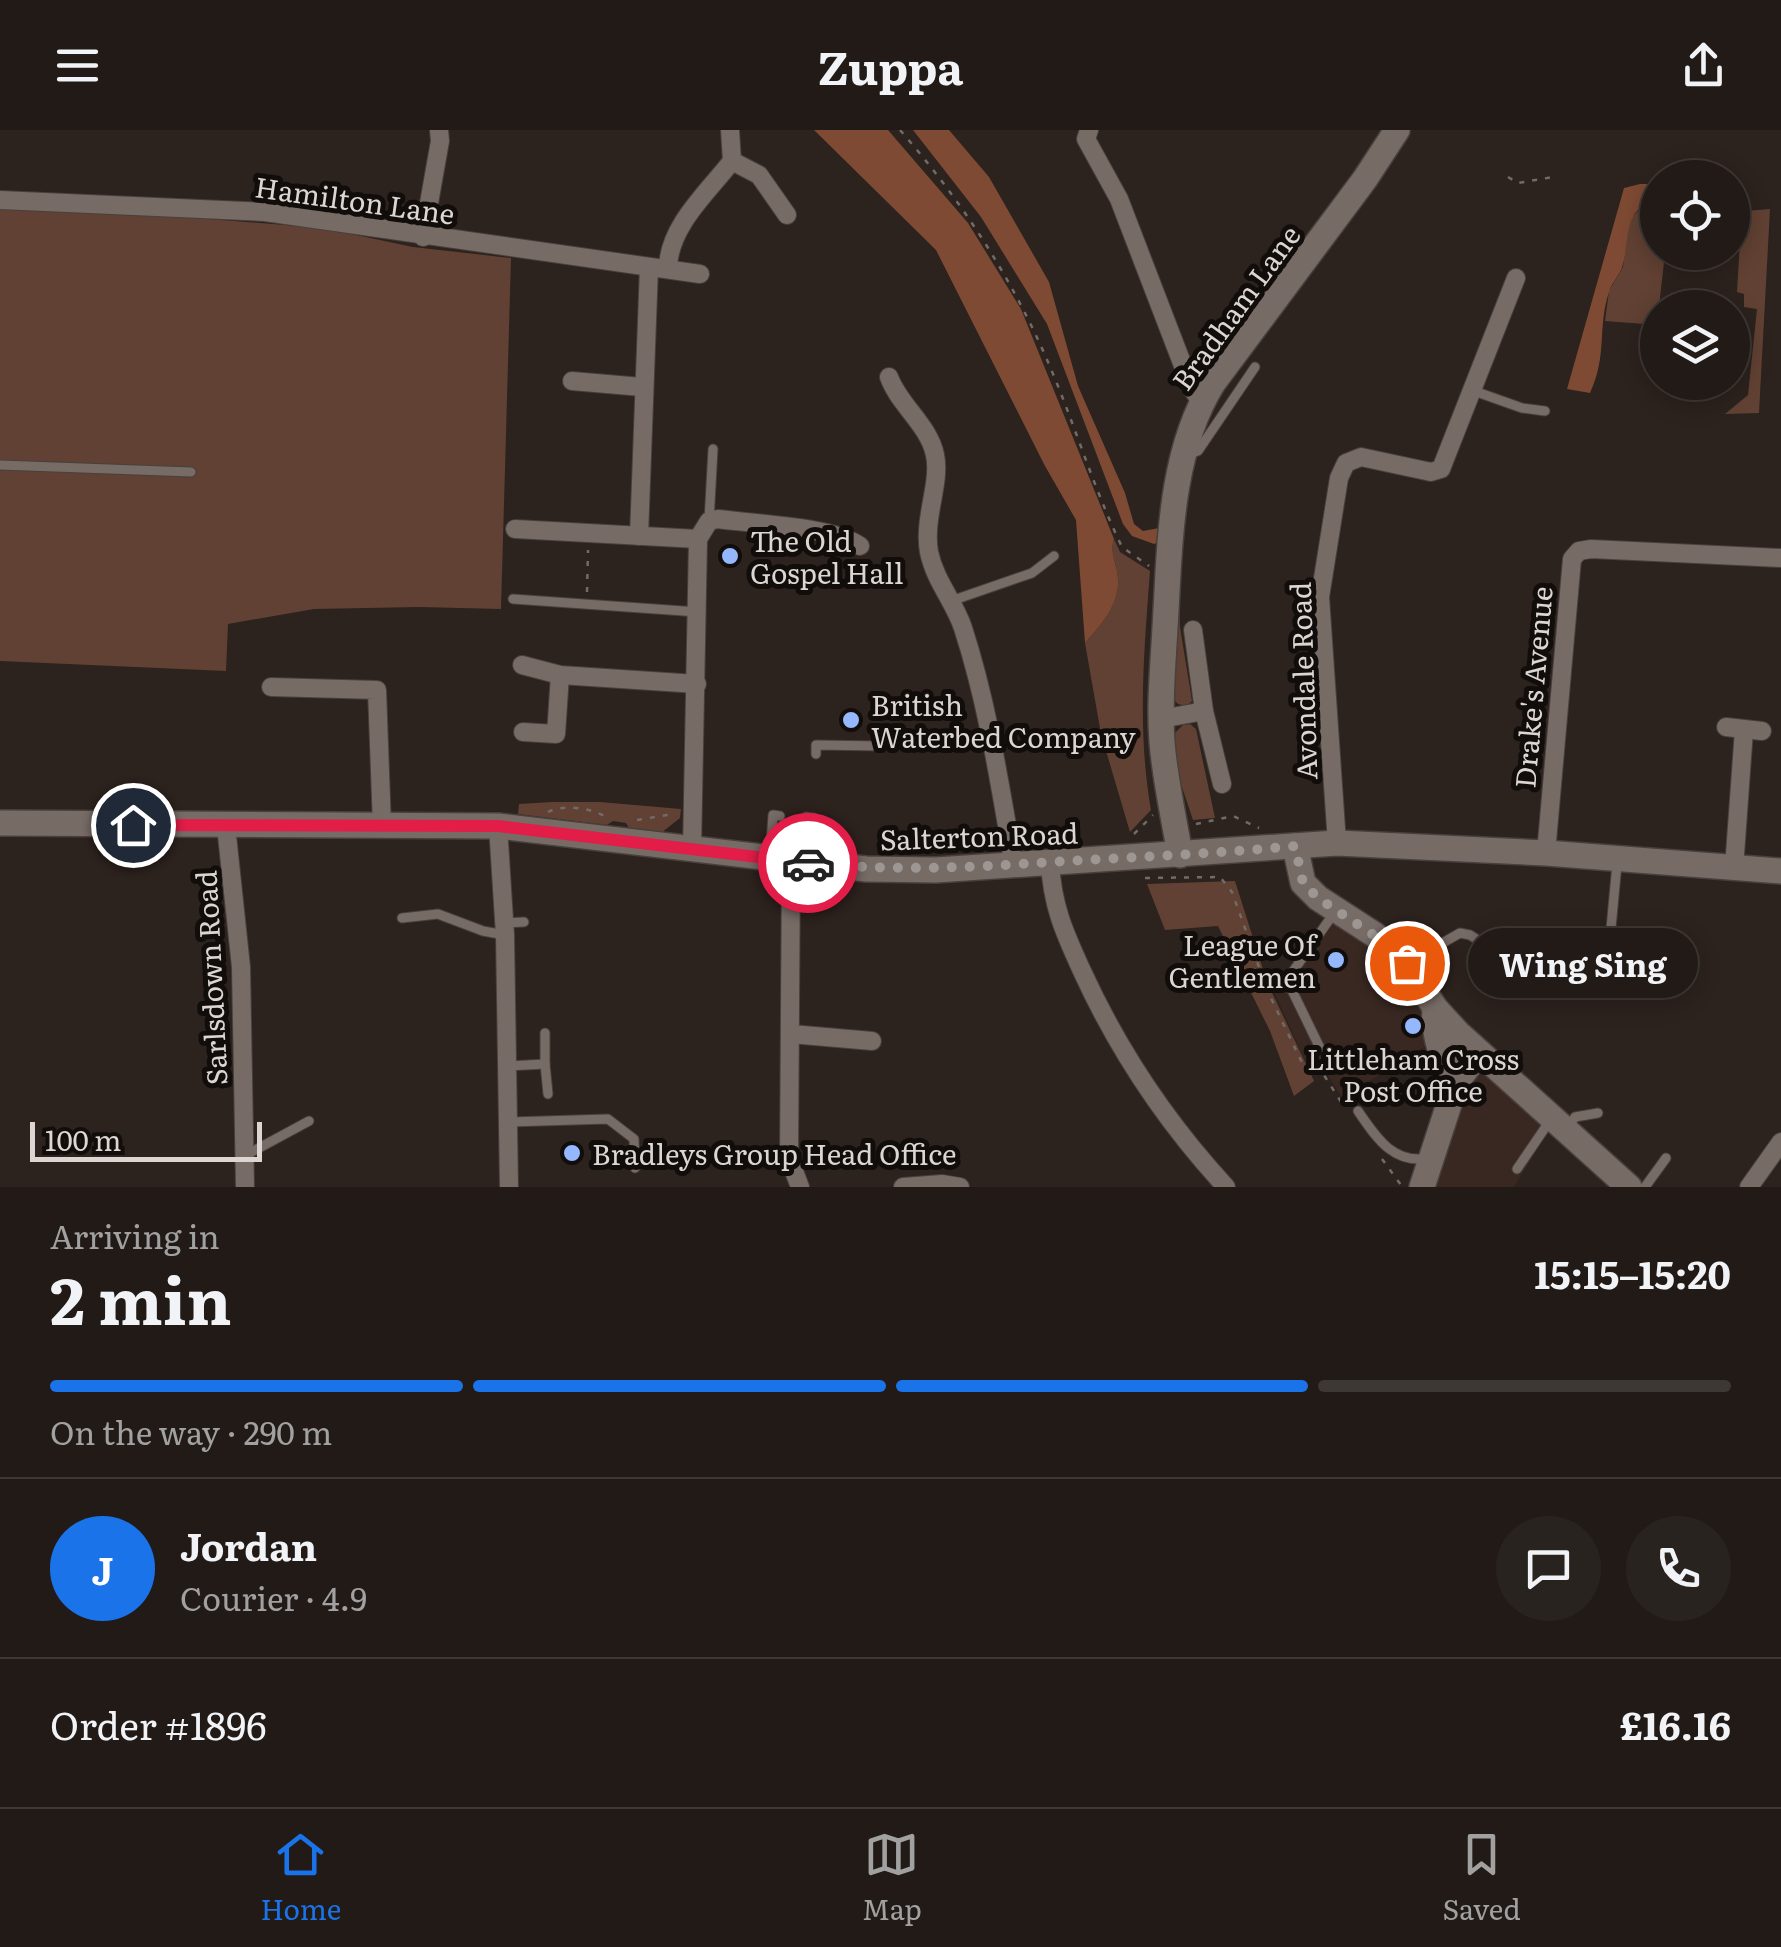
<!DOCTYPE html>
<meta charset="utf-8">
<style>
:root{--surface:#211a16;--page:#29231f;--text:#f1f3f6;--muted:#a2a1a1;--line:#3e3835;--accent:#1a73e8}
body{margin:0;font-family:Literata,serif;background:var(--page);color:var(--text);height:100vh;display:flex;flex-direction:column;font-size:38px;white-space:nowrap}
*{box-sizing:border-box;margin:0}
p{font-size:32px;color:var(--muted)}
.icon{flex:none;width:55px;height:55px;fill:none;stroke:currentColor;stroke-width:2;stroke-linecap:round;stroke-linejoin:round}
.map{position:relative;height:1057px;overflow:hidden}
.drawer{display:flex;flex-direction:column;background:var(--surface);flex:1}
.drawer>*{flex:none}
.buttons{position:absolute;left:1640px;top:30px;display:grid;gap:20px}
.buttons a{display:grid;place-items:center;width:110px;height:110px;border-radius:50%;background:var(--surface);box-shadow:0 5px 25px #0003,0 0 0 2px var(--line);font-size:50px}
.scale{position:absolute;left:30px;bottom:25px;width:232px;box-sizing:border-box;padding-left:10px;border:5px solid #dcd5d2;border-top:0;font-size:28px;line-height:35px;white-space:nowrap;color:#dcd5d2;-webkit-text-stroke:8px #110d0b;paint-order:stroke}
.pin{position:absolute;display:grid;place-items:center;width:85px;height:85px;color:#fff;margin:-42px;border:5px solid #fff;border-radius:50%;box-shadow:0 2px 10px #0007}
.courier{position:absolute;display:grid;place-items:center;width:100px;height:100px;margin:-50px;border:8px solid #e11d48;border-radius:50%;background:#fff;color:#222;box-shadow:0 2px 12px #0007}
.bubble{position:absolute;height:70px;border-radius:35px;background:var(--surface);box-shadow:0 5px 25px #0003,0 0 0 2px var(--line);font-size:32px;font-weight:700;line-height:70px;text-align:center}
.head em{font-style:normal;font-weight:700}
.head div{display:flex;flex-direction:column-reverse}
.head{display:flex;align-items:center;justify-content:space-between;height:170px;padding:0 50px}
h1{font-size:65px;font-weight:700;line-height:75px}
.bar{display:grid;grid-template-columns:repeat(4,1fr);gap:15px 10px;align-content:center;height:120px;padding:0 50px}
.bar i{height:12px;border-radius:8px;background:var(--line)}
.bar .active{background:var(--accent)}
.bar p{grid-column:span 4}
.line{display:flex;align-items:center;gap:25px;padding:0 50px;border-top:2px solid var(--line)}
.line div{flex:1}
.round{display:grid;place-items:center;flex:none;width:105px;height:105px;border-radius:52px;background:var(--page)}
header{display:flex;justify-content:space-between;align-items:center;height:130px;padding:0 50px;background:var(--surface);font-size:45px;font-weight:700}
.tab-bar{display:flex;justify-content:space-around;align-items:center;height:140px;border-top:2px solid var(--line);background:var(--surface);font-size:28px;color:var(--muted)}
.tab-bar a{display:grid;justify-items:center;gap:5px}
.tab-bar .active{color:var(--accent)}
.map>svg:first-child{display:block}
.built{fill:#382821}
.green{fill:#614133}
.forest{fill:#7e4a33}
.lines{fill:none;stroke-linecap:round;stroke-linejoin:round}
.lane-casing{stroke:#48403d;stroke-width:11}
.street-casing{stroke:#48403d;stroke-width:20}
.secondary-casing{stroke:#48403d;stroke-width:28}
.path{stroke:#736b67;stroke-width:2.5;stroke-dasharray:5 8;stroke-linecap:butt}
.lane{stroke:#776b66;stroke-width:9}
.street{stroke:#776b66;stroke-width:18}
.secondary{stroke:#776b66;stroke-width:25}
.done{stroke:#9e9693;stroke-width:10;stroke-dasharray:0 18}
.route{stroke:#e11d48;stroke-width:12}
.poi-dot{fill:#94b7fd;stroke:#110d0b;stroke-width:4}
.labels{text-anchor:middle;dominant-baseline:central;stroke-width:10;stroke-linejoin:round;paint-order:stroke}
.street-label{font-size:28px;fill:#dcd5d2;stroke:#110d0b}
.poi-label{font-size:28px;fill:#dcd5d2;stroke:#110d0b;text-anchor:start}
</style>
<header><svg class="icon" aria-label="menu" viewBox="0 0 24 24"><path d="M4 6h16M4 12h16M4 18h16"/></svg>Zuppa<svg class="icon" aria-label="share" viewBox="0 0 24 24"><path d="M12 15V3M7 8l5-5 5 5M5 13v7h14v-7"/></svg></header>
<div class="map">
<svg width="1781" height="1057" viewBox="0 0 1781 1057">
<rect width="100%" height="100%" fill="#2c221e"/>
<g class="built">
<polygon points="1336,791 1387,827 1417,872 1431,913 1342,968 1319,931 1307,935 1270,853 1280,847 1295,848"/>
<polygon points="1484,941 1551,997 1514,1057 1430,1057 1468,947"/>
</g>
<g class="green">
<polygon points="1657,72 1658,122 1665,123 1657,195 1605,191 1609,161 1623,137 1629,90 1646,73"/>
<polygon points="0,79 107,81 323,98 413,117 511,128 501,479 419,477 314,479 228,494 226,541 0,531"/>
<polygon points="1770,79 1759,283 1725,284 1748,265 1757,179 1744,177 1744,164 1737,162 1741,94 1733,92 1733,82"/>
<path d="M 1114,409 L 1120,422 L 1150,441 C 1144,522 1137,600 1151,680 L 1130,702 L 1101,604 L 1085,513 C 1104,492 1123,471 1117,441 C 1115,430 1110,421 1114,409 Z"/>
<polygon points="1179,450 1180,497 1192,571 1187,576 1178,574 1171,567"/>
<polygon points="1190,594 1196,599 1215,688 1193,690 1180,651 1173,605 1183,595"/>
<polygon points="552,672 600,672 681,679 680,688 661,703 629,698 626,693 613,691 607,695 518,684 519,674"/>
<polygon points="1235,751 1267,852 1314,951 1294,966 1270,901 1218,796 1165,800 1147,754"/>
</g>
<g class="forest">
<path d="M 814,0 L 888,0 L 968,93 L 1021,179 L 1114,409 C 1110,421 1115,430 1117,441 C 1123,471 1104,492 1085,513 L 1076,390 L 1045,336 L 936,120 Z"/>
<polygon points="913,0 949,0 989,47 1049,152 1078,256 1125,363 1134,394 1143,401 1159,398 1158,412 1154,414 1132,406 1123,394 1047,194 981,87"/>
<path d="M 1640,54 L 1657,54 L 1657,72 C 1623,76 1630,108 1623,134 C 1621,144 1612,152 1609,162 C 1597,198 1608,224 1590,263 L 1567,259 L 1624,58 Z"/>
</g>
<g class="lines">
<g class="lane-casing">
<g id="lane">
<polyline points="1474,261 1522,278 1545,281"/>
<polyline points="1188,324 1198,321 1255,237"/>
<polyline points="0,335 191,342"/>
<polyline points="709,391 713,319"/>
<polyline points="513,469 698,482"/>
<polyline points="951,471 1032,443 1054,426"/>
<polyline points="816,624 816,615 882,616"/>
<polyline points="806,687 814,688 814,732"/>
<polyline points="770,726 773,685 780,686"/>
<polyline points="402,788 438,784 483,801 505,805"/>
<polyline points="504,793 524,792"/>
<polyline points="1608,830 1617,734"/>
<polyline points="1409,832 1460,803 1470,805 1498,823 1542,832"/>
<polyline points="1320,918 1287,850 1334,783"/>
<polyline points="545,934 548,964"/>
<polyline points="508,936 545,934 545,903"/>
<path d="M 1358,981 C 1376,1007 1393,1035 1429,1028"/>
<polyline points="509,992 608,989 634,1009 635,1038"/>
<polyline points="1567,999 1575,987 1598,983"/>
<polyline points="246,1025 309,991"/>
<polyline points="1517,1039 1549,992"/>
<polyline points="1645,1057 1666,1028"/>
</g>
</g>
<g class="street-casing">
<g id="street">
<polyline points="1089,0 1086,9 1119,69 1192,259 1201,271"/>
<polyline points="732,31 759,45 787,85"/>
<polyline points="0,70 265,82 700,144"/>
<polyline points="423,107 440,11 439,0"/>
<path d="M 668,139 C 668,97 707,63 732,31 L 730,0"/>
<path d="M 889,247 C 899,275 929,295 935,325 C 941,353 923,388 929,422 C 935,451 954,471 963,498 C 988,575 1000,656 1014,736"/>
<polyline points="572,251 642,257"/>
<polyline points="515,399 698,409"/>
<polyline points="639,406 649,137"/>
<path d="M 698,409 L 709,391 L 718,389 C 755,394 831,396 860,416"/>
<polyline points="1193,500 1204,581 1222,654"/>
<polyline points="522,535 560,545 697,554"/>
<polyline points="271,557 377,560 382,696"/>
<polyline points="1161,589 1204,581"/>
<polyline points="1726,597 1762,601"/>
<polyline points="523,602 556,604 560,545"/>
<polyline points="226,696 241,837 245,1057"/>
<polyline points="498,696 505,805 509,1057"/>
<polyline points="1337,713 1320,467 1339,348 1346,333 1361,327 1431,342 1441,339 1516,148"/>
<polyline points="692,720 698,409"/>
<polyline points="1546,723 1572,429 1579,421 1591,419 1781,428"/>
<polyline points="791,732 789,1028 800,1057"/>
<path d="M 1050,732 C 1052,775 1064,802 1082,841 C 1119,922 1166,992 1226,1057"/>
<polyline points="1734,738 1744,600"/>
<polyline points="791,904 872,911"/>
<polyline points="903,1057 942,1054 960,1057"/>
<polyline points="1749,1057 1781,1012"/>
</g>
</g>
<g class="secondary-casing">
<g id="secondary">
<polyline points="0,693 498,696 866,739 936,740 1337,713 1546,723 1781,741"/>
<polyline points="1295,716 1303,753 1318,768 1375,805 1407,833 1435,878 1458,903 1629,1057"/>
<path d="M 1180,725 C 1174,688 1165,650 1162,612 C 1159,574 1163,536 1165,498 C 1170,417 1169,324 1213,253 L 1365,49 L 1397,0"/>
<path d="M 1435,878 C 1433,904 1442,932 1456,953"/>
<polyline points="1422,1057 1456,953 1479,922"/>
</g>
</g>
<g class="path">
<path d="M 900,0 C 961,70 1011,146 1048,232 C 1074,292 1093,357 1122,417 L 1149,436"/>
<polyline points="1508,47 1518,53 1553,47"/>
<polyline points="587,462 588,420"/>
<path d="M 548,682 C 562,674 592,678 606,687"/>
<polyline points="637,690 673,684"/>
<polyline points="1196,694 1233,686 1259,698"/>
<polyline points="1134,704 1153,685"/>
<polyline points="1145,748 1220,747 1232,762 1268,862 1307,943 1320,939 1345,978"/>
<polyline points="1382,1029 1401,1055"/>
</g>
<use href="#lane" class="lane"/>
<use href="#street" class="street"/>
<use href="#secondary" class="secondary"/>
</g>
<g class="lines">
<path class="done" d="M 808,733 C 893,741 966,738 1051,732 C 1132,727 1214,724 1295,716 L 1303,753 L 1318,768 L 1375,806 L 1407,833"/>
<polyline class="route" points="133,695 498,696 808,733"/>
</g>
<g class="poi-dot">
<circle cx="730" cy="426" r="10"/>
<circle cx="851" cy="590" r="10"/>
<circle cx="1336" cy="830" r="10"/>
<circle cx="1413" cy="896" r="10"/>
<circle cx="572" cy="1023" r="10"/>
</g>
<g class="labels">
<g class="street-label">
<text transform="translate(355 69) rotate(8)">Hamilton Lane</text>
<text transform="translate(1235 177) rotate(-54)">Bradham Lane</text>
<text transform="translate(1302 551) rotate(-92)">Avondale Road</text>
<text transform="translate(1532 557) rotate(-85)">Drake's Avenue</text>
<text transform="translate(979 705) rotate(-2)">Salterton Road</text>
<text transform="translate(210 848) rotate(-93)">Sarlsdown Road</text>
</g>
<g class="poi-label">
<text x="750" y="410">The Old<tspan x="750" dy="32">Gospel Hall</tspan></text>
<text x="871" y="574">British<tspan x="871" dy="32">Waterbed Company</tspan></text>
<text x="1316" y="814" text-anchor="end">League Of<tspan x="1316" dy="32">Gentlemen</tspan></text>
<text x="1413" y="928" text-anchor="middle">Littleham Cross<tspan x="1413" dy="32">Post Office</tspan></text>
<text x="592" y="1023">Bradleys Group Head Office</text>
</g>
</g>
</svg>
<div class="buttons">
<a><svg class="icon" aria-label="locate" viewBox="0 0 24 24"><circle cx="12" cy="12" r="6"/><path d="M12 2v4M12 18v4M2 12h4M18 12h4"/></svg></a>
<a><svg class="icon" aria-label="layers" viewBox="0 0 24 24"><path d="M12 4l9 5-9 5-9-5zM3 14l9 5 9-5"/></svg></a>
</div>
<div class="scale">100 m</div>
<div class="pin" style="left:1407px;top:833px;background:#ea580c"><svg class="icon" aria-label="bag" viewBox="0 0 24 24"><path d="M5 8h14l-1 12H6zM9 8a3 3 0 0 1 6 0"/></svg></div>
<div class="pin" style="left:133px;top:695px;background:#1f2937"><svg class="icon" aria-label="home" viewBox="0 0 24 24"><path d="M3 11l9-7 9 7M6 9v11h12V9"/></svg></div>
<div class="courier" style="left:808px;top:733px"><svg class="icon" aria-label="car" viewBox="0 0 24 24"><path d="M5 17H2v-5l4-1 3-4h7l3 4 3 1v5h-3M9 17h6M6 11h13"/><circle cx="7" cy="17" r="2"/><circle cx="17" cy="17" r="2"/></svg></div>
<div class="bubble" style="left:1468px;top:798px;width:230px">Wing Sing</div>
</div>
<section class="drawer">
<div class="head"><div><h1>2 min</h1><p>Arriving in</p></div><em>15:15–15:20</em></div>
<div class="bar"><i class="active"></i><i class="active"></i><i class="active"></i><i></i><p>On the way · 290 m</p></div>
<div class="line" style="height:180px"><b class="round" style="background:var(--accent);color:#fff">J</b><div><b>Jordan</b><p>Courier · 4.9</p></div><a class="round"><svg class="icon" aria-label="chat" viewBox="0 0 24 24"><path d="M4 5h16v11H9l-5 4z"/></svg></a><a class="round"><svg class="icon" aria-label="phone" viewBox="0 0 24 24"><path d="M5 4h4l2 5-3 2q2 4 5 5l2-3 5 2v4C11 20 4 13 5 4z"/></svg></a></div>
<div class="line" style="height:130px"><div>Order #1896</div><b>£16.16</b></div>
</section>
<nav class="tab-bar">
<a class="active"><svg class="icon" aria-label="home" viewBox="0 0 24 24"><path d="M3 11l9-7 9 7M6 9v11h12V9"/></svg>Home</a>
<a><svg class="icon" aria-label="map" viewBox="0 0 24 24"><path d="M3 6l6-2 6 2 6-2v14l-6 2-6-2-6 2zM9 4v14M15 6v14"/></svg>Map</a>
<a><svg class="icon" aria-label="saved" viewBox="0 0 24 24"><path d="M7 4h10v16l-5-4-5 4z"/></svg>Saved</a>
</nav>
